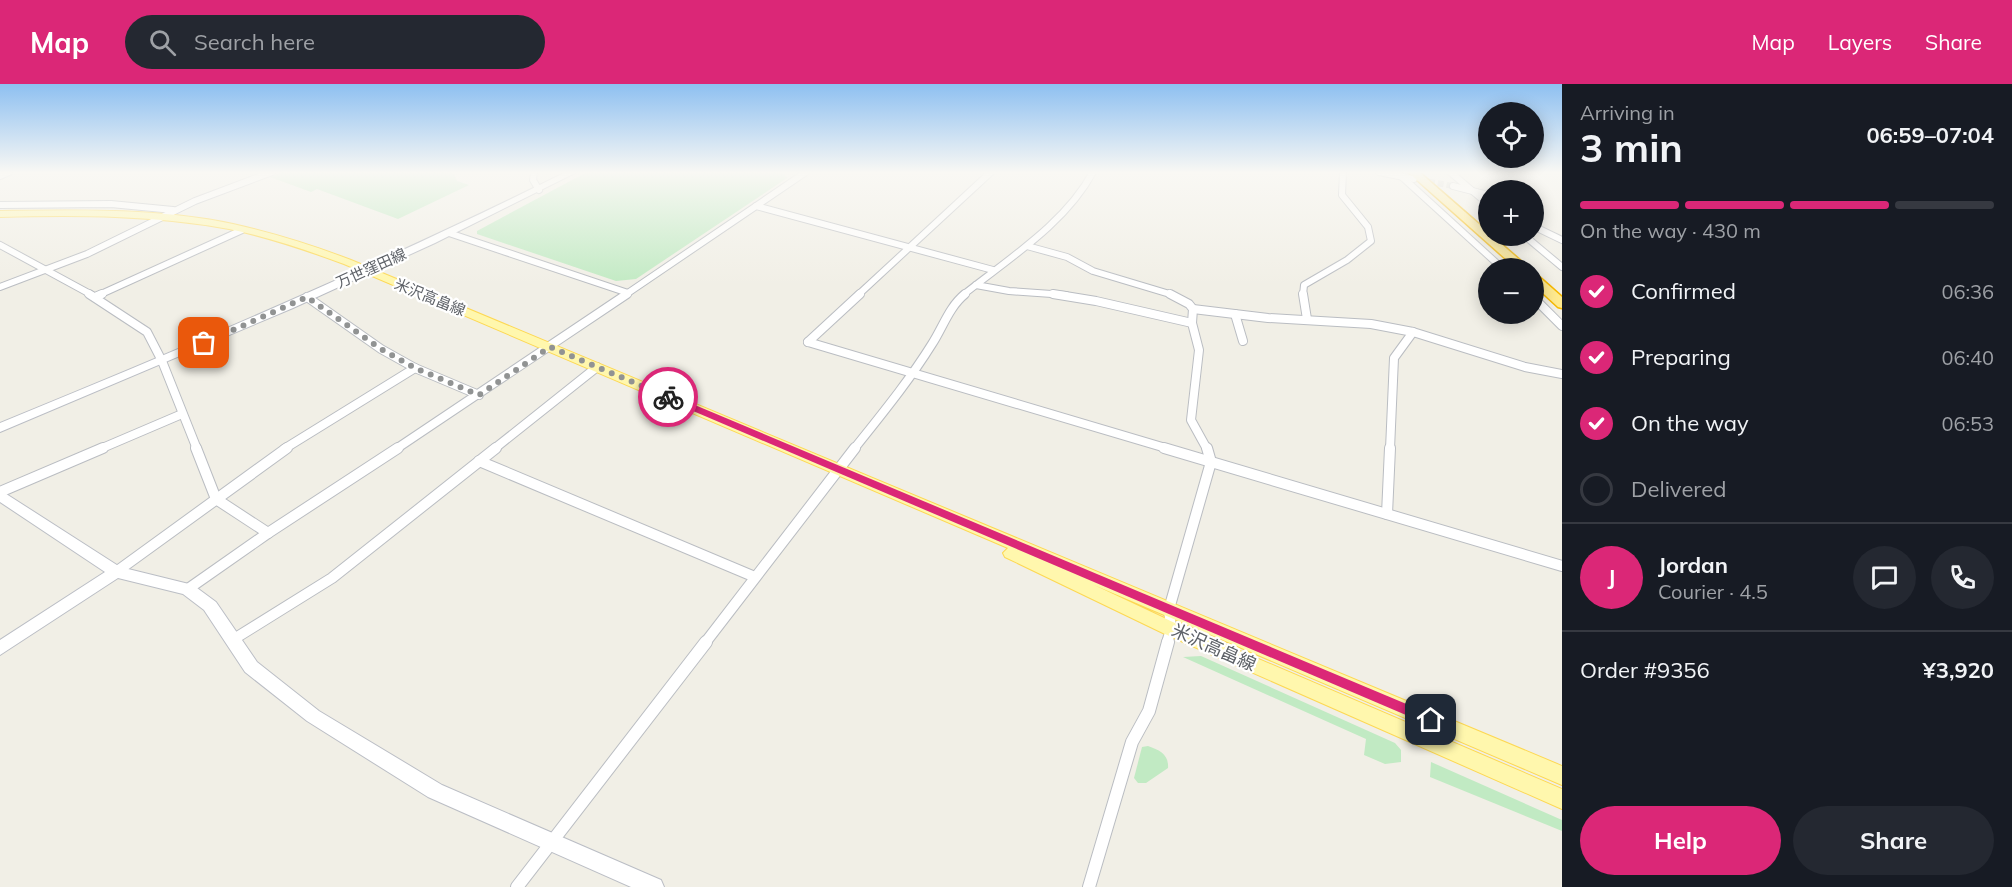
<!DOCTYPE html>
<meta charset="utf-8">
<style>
:root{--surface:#171b24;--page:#242831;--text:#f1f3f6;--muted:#9ea1a6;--line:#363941;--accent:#db2777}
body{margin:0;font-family:Mulish,"Noto Sans JP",sans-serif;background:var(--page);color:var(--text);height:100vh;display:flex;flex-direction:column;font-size:22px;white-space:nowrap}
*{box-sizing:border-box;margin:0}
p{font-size:20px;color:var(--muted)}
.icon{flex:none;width:33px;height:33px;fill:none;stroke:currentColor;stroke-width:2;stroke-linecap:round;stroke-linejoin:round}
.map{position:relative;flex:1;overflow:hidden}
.panel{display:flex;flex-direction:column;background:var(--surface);width:450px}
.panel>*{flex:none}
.tools{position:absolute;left:1478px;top:18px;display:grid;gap:12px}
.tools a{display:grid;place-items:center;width:66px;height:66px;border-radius:50%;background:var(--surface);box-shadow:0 3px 15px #0003;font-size:30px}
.pin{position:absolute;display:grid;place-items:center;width:51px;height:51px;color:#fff;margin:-26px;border-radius:12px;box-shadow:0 3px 9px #0006}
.courier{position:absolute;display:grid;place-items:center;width:60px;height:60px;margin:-30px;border:4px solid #db2777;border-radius:50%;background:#fff;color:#222;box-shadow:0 2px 8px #0007}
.summary em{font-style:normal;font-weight:700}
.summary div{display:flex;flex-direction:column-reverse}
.summary{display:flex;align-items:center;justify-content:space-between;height:102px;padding:0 18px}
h1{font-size:39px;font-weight:700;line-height:45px}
.bar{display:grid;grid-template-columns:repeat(4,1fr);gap:9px 6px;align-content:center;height:72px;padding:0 18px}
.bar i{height:8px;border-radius:4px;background:var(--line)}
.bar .active{background:var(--accent)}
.bar p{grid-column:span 4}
.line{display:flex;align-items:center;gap:15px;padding:0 18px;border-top:2px solid var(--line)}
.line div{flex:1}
.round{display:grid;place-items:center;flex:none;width:63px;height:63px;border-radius:32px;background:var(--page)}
ol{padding:0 18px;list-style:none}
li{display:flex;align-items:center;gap:18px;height:66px}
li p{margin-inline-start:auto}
li .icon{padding:6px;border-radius:50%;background:var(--accent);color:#fff;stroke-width:4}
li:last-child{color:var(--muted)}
li i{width:33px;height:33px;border:3px solid var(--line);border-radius:50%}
.action{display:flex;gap:12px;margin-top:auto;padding:12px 18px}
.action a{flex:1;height:69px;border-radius:36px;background:var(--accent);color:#fff;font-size:24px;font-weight:700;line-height:69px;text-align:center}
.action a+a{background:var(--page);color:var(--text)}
header{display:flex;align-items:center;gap:36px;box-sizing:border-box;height:84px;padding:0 30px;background:var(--accent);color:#fff}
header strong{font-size:28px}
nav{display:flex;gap:33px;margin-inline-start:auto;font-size:21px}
.search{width:420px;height:54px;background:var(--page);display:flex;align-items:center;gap:15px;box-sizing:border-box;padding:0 21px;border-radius:33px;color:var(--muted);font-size:22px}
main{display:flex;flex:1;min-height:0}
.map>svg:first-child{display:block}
.green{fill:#c1eac3}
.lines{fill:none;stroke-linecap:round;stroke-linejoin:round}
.street-tunnel{stroke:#ccccc6;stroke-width:6;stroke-dasharray:6 3;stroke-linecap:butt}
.street-far3-casing{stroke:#babdc2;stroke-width:8}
.street-far2-casing{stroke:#babdc2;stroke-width:10}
.street-far1-casing{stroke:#babdc2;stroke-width:12}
.street-casing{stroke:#babdc2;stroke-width:14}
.secondary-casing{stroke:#bbbec5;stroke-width:2}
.primary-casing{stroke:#fdd853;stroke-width:2}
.highway-casing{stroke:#f7b900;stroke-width:3}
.street-far3{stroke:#fff;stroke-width:6}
.street-far2{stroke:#fff;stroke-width:8}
.street-far1{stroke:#fff;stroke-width:10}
.street{stroke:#fff;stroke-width:12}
.secondary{fill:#fff;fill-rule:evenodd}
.primary{fill:#fff7ad;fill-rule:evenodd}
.highway{fill:#ffea8f;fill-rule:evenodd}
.route{fill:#db2777}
.done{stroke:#919393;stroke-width:6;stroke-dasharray:0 10.8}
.labels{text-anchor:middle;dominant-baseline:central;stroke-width:4.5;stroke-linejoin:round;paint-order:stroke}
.far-street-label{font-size:15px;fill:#5d6167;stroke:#fff}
.street-label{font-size:18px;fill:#5d6167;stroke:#fff}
</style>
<header>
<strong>Map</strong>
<div class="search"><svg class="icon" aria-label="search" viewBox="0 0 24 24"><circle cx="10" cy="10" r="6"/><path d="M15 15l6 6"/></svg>Search here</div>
<nav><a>Map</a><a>Layers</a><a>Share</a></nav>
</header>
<main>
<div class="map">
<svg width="1562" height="803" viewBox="0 0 1562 803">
<rect width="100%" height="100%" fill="#f1efe6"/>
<g class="green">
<polygon points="282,88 453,88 457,97 469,101 398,135 317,105 311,108 270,93"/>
<polygon points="587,88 782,88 787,94 636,195 616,197 477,150 477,147"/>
<polygon points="1201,572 1395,659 1401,666 1401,678 1385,680 1364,671 1366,655 1183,573"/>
<path d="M 1148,662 C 1160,666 1169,671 1168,684 L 1146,699 L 1138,699 L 1134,694 L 1142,663 Z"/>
<polygon points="1431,678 1562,736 1562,747 1430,693"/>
</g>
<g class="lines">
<polyline class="street-tunnel" points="1420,96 1453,102"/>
<g class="street-far3-casing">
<g id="street-far3">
<polyline points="534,88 533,96 539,106"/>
<polyline points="1379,88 1414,95"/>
<polyline points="1450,88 1488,120"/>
<polyline points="0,92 9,88"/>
<polyline points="1401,92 1502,184"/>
<polyline points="1453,102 1488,111"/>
<polyline points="0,121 111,120 173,126"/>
<polyline points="756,122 993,186"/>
<polyline points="1533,142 1562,156"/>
<polyline points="449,149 628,209"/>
<polyline points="1525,152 1562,183"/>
<polyline points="0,161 92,211"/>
<polyline points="1027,162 1067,173 1093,187 1173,211"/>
<polyline points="976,201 1009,207 1066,211"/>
<polyline points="0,203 87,170 195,117 272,88"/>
<polyline points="99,211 242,146"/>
<polyline points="625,211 806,88"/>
<polyline points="858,211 991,88"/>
<path d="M 963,211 C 1008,175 1065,140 1093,88"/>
<polyline points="1303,211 1304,201 1347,176 1371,157 1368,143 1342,111 1343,88"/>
</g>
</g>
<g class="street-far2-casing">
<g id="street-far2">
<polyline points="89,210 147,248 162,277 197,365"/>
<polyline points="1053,210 1096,217 1192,239"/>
<polyline points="1170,210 1189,220 1193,225 1192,239 1199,266 1191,336 1207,365"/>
<polyline points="1303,210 1307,235"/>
<polyline points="95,213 102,210"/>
<polyline points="307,213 381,265 415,284 479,311"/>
<polyline points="1533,213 1562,242"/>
<polyline points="1193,225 1268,234 1371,240 1413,248 1525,283 1562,290"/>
<polyline points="1235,230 1243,257"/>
<polyline points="808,258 1169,365"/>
<polyline points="808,258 860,210"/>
<polyline points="100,365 182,330"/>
<polyline points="284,365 415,284"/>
<polyline points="396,365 627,210"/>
<polyline points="494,365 597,283"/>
<path d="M 854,365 C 881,331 909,297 932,260 C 943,243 949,223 965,210"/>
<polyline points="1390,365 1394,274 1413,248"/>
</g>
</g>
<g class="street-far1-casing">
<g id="street-far1">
<polyline points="196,364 216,415 268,449"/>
<polyline points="1164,364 1562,482"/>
<polyline points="479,377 755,493"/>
<polyline points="0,408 103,364"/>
<polyline points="1387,430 1390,364"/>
<polyline points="116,488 287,364"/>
<polyline points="188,505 268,449 398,364"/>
<polyline points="234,555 332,494 496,364"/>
<polyline points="705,559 855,364"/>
<polyline points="1167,559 1171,545 1169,525 1211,378 1207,364"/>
</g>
</g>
<g class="street-casing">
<g id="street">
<polyline points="517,803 706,558"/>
<polyline points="1089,803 1132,658 1149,627 1168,558"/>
</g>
</g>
<g class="secondary-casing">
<g id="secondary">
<path d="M 566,88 L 577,88 L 435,159 L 293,224 L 0,348 L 0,339 C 191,261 381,180 566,88 Z"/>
<polygon points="0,406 120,483 193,501 216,518 257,578 319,627 442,701 661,796 664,803 631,803 428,713 307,637 245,588 204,526 183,510 118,494 0,571 0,556 105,488 0,418"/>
</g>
</g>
<g class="primary-casing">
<path id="primary" d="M 0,127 C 77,126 157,124 233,140 C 273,149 312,161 351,176 L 1562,682 L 1562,701 L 1094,501 L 1177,540 L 1562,705 L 1562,725 L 1165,550 L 1005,473 L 1003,469 L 1008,464 L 344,180 C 306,166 268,153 229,145 C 154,131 77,131 0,133 Z"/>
</g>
<g class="highway-casing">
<g id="highway">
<polygon points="1408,88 1419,88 1488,148 1488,152 1492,152 1529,184 1516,184"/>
<polygon points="1533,190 1537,191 1562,213 1562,224 1558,223 1533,200"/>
</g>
</g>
<use href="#street-far3" class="street-far3"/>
<use href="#street-far2" class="street-far2"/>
<use href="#street-far1" class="street-far1"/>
<use href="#street" class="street"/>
<use href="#secondary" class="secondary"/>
<use href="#primary" class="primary"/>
<use href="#highway" class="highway"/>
</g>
<linearGradient id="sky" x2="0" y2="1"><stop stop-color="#8ec0f1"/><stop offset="0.44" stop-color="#f9f8f4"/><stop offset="1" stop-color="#f9f8f4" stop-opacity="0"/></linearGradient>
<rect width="1562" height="201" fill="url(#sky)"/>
<polygon class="route" points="665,311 671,311 1435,632 1437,636 1431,641 1427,640 665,315"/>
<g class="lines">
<polyline class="done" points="204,259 307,213 381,265 415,284 479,311 550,263 668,313"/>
</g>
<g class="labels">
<g class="far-street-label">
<text transform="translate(371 184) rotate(-24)">万世窪田線</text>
<text transform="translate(430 213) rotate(22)">米沢高畠線</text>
</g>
<g class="street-label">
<text transform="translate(1214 563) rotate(24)">米沢高畠線</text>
</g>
</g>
</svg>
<div class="tools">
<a><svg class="icon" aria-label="locate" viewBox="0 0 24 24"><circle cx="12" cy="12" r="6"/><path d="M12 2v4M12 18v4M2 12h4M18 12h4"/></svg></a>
<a>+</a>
<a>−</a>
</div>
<div class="pin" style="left:204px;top:259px;background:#ea580c"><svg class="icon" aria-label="bag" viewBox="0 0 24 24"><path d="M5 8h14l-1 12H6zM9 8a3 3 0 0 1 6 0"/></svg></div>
<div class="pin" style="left:1431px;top:636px;background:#1f2937"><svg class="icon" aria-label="home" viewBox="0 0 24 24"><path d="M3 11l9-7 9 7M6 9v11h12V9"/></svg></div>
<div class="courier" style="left:668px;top:313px"><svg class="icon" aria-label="bike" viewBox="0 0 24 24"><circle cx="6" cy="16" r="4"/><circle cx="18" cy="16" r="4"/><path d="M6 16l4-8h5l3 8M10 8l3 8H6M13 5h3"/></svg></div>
</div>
<section class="panel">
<div class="summary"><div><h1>3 min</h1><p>Arriving in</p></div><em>06:59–07:04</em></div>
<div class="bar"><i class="active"></i><i class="active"></i><i class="active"></i><i></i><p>On the way · 430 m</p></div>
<ol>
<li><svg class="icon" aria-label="check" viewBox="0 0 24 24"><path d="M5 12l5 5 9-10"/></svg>Confirmed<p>06:36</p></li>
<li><svg class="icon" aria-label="check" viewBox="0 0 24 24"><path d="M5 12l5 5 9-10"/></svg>Preparing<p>06:40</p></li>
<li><svg class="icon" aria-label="check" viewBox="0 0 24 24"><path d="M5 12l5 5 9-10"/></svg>On the way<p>06:53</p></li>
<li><i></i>Delivered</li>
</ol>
<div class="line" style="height:108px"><b class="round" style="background:var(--accent);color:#fff">J</b><div><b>Jordan</b><p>Courier · 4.5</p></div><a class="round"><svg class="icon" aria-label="chat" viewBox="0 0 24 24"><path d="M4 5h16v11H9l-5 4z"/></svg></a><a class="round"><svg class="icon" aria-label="phone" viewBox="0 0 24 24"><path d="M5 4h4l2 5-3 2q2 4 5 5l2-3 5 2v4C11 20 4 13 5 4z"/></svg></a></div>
<div class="line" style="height:78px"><div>Order #9356</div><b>¥3,920</b></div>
<div class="action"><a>Help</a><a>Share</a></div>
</section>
</main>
